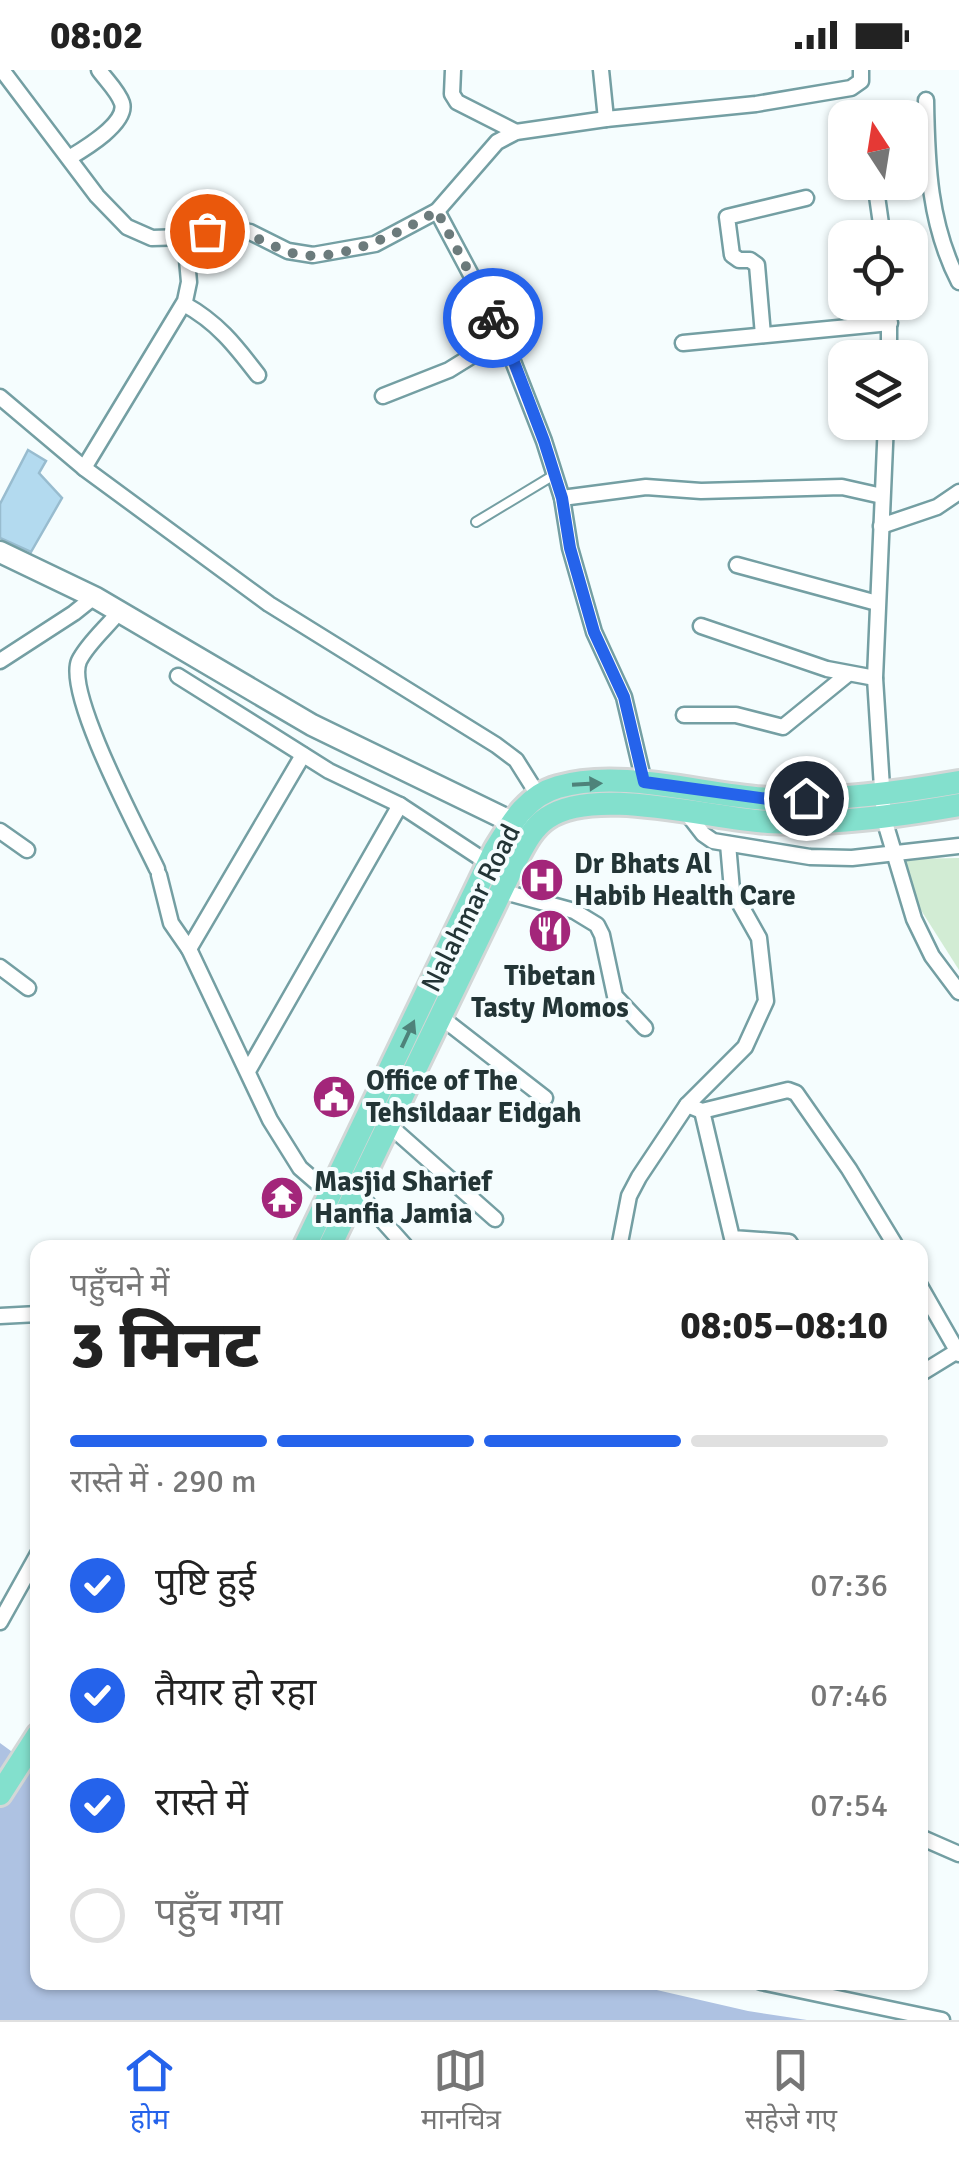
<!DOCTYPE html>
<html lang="hi">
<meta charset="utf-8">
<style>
:root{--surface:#fff;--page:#f6f6f6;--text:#222;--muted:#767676;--line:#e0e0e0;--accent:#2563eb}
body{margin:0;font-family:Signika,"Noto Sans Devanagari",sans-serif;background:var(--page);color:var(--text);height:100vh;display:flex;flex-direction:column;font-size:38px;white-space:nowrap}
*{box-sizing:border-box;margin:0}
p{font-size:32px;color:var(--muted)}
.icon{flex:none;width:55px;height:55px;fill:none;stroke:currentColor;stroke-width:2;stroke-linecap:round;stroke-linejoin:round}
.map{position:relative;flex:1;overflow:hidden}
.panel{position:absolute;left:30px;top:1170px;width:898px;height:750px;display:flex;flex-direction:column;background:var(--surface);border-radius:20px;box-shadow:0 2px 8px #0004}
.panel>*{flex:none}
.needle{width:65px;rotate:348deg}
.fabs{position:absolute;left:828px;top:30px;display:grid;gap:20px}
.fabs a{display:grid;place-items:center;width:100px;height:100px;border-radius:20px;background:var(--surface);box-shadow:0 2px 8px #0004;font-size:50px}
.pin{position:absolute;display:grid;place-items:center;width:85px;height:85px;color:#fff;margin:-42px;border:5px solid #fff;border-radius:50%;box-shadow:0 2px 10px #0007}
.courier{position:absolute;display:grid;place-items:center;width:100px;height:100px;margin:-50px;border:8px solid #2563eb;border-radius:50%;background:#fff;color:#222;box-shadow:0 2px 12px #0007}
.headline em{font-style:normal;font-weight:800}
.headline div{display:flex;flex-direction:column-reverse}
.headline{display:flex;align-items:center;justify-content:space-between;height:170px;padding:0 40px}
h1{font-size:65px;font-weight:800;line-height:75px}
.bar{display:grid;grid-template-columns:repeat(4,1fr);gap:15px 10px;align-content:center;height:120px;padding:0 40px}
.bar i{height:12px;border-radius:8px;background:var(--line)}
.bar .active{background:var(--accent)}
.bar p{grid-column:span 4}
ol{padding:0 40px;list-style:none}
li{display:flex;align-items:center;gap:30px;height:110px}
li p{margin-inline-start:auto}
li .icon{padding:10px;border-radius:50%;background:var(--accent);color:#fff;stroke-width:4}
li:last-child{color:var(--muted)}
li i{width:55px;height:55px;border:5px solid var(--line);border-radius:50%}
.status{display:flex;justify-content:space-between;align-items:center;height:70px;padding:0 50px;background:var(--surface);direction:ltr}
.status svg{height:28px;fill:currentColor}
.tab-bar{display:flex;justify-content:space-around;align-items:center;height:140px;border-top:2px solid var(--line);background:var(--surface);font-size:28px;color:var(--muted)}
.tab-bar a{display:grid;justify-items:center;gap:5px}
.tab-bar .active{color:var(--accent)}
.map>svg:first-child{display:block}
.green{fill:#d2ecd4}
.water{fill:#aec2e2}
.building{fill:#b3daef;stroke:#98bccf;stroke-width:2.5}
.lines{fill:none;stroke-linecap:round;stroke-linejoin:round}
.lane-casing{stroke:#749fa3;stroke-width:12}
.street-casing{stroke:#749fa3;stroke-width:19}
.secondary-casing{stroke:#749fa3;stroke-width:25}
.primary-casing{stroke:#d3d7d7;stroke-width:28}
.lane{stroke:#fff;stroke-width:8}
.street{stroke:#fff;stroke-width:14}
.secondary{stroke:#fff;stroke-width:20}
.primary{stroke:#83e0cd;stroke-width:22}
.oneway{fill:#4e827a}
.done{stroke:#6c7b7c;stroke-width:10;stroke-dasharray:0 18}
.route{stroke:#2563eb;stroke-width:12}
.labels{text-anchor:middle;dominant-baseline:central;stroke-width:8;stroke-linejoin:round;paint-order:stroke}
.poi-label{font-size:28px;font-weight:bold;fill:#233536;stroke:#f5fdfe;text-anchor:start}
.street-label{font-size:28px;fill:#233536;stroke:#f5fdfe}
</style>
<div class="status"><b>08:02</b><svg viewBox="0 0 49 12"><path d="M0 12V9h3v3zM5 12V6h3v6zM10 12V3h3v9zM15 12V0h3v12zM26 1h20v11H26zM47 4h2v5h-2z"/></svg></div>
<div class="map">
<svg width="959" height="1950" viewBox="0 0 959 1950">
<rect width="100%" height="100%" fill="#f5fdfe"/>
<polygon class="green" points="959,788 959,900 919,837 904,789"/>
<polygon class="water" points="0,1673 37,1700 38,1912 622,1912 748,1941 807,1950 0,1950"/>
<polygon class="building" points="28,380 46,391 39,403 62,428 31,482 0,468 0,434"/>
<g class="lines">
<g class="lane-casing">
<polyline id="lane" points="476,452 554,405"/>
</g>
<g class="street-casing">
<g id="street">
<polyline points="2,0 97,126 127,157 152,168 185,167 232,159 250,162 288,181 313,185 375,174 437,141 497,72 516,62 606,49 756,34 851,18 861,11 861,0"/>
<polyline points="453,0 452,24 457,32 516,62"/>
<polyline points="601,0 606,49"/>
<path d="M 926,30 C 927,94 929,154 959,212"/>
<path d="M 69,88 C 84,79 128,53 122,33 C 118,21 106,10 99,0"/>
<polyline points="875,112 883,168"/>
<polyline points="437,141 502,263 544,371 562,428 570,478 594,562 624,627 644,712"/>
<path d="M 184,234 C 217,252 235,275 258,305"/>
<polyline points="763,265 757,195 750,190 739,190 732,185 727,147 806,128"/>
<polyline points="683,273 890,253"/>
<polyline points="889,288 889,232"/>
<polyline points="383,326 449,300 504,266"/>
<polyline points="0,327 84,398 269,534 496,675 516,690 538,725"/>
<polyline points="886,352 875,608 884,749 914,849 932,886 959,922"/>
<polyline points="84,398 185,231 189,212 185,167"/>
<polyline points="562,428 646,417 701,421 842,417 882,426"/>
<polyline points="881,456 937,437 959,422"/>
<polyline points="737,495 877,533"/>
<path d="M 118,543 C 107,557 87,574 79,591 C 65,624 140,763 157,799"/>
<polyline points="701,556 827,599 875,608"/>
<polyline points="0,591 74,543 94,527"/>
<polyline points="178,606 329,701 400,735 488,793"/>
<polyline points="684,645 736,645 783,657 848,604"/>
<polyline points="686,742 703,764 713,771 810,787 852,788 959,776"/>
<polyline points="0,761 27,780"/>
<polyline points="159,805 171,853 189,879 303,685"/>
<polyline points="501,821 574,841 597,855 602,865 615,926 645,958"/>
<polyline points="189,879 270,1050 300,1098 330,1124"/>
<polyline points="0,897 28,918"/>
<polyline points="442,948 545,1028"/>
<polyline points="248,1001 400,735"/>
<polyline points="687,1035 702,1041 788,1020 796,1023 849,1099 897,1178"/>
<polyline points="702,1041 732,1168 789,1172 793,1178"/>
<polyline points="390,1056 495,1149"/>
<polyline points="357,1122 407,1178"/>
<polyline points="619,1178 629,1126 639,1107 687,1035 745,977 766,931 759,868 732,820 728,774"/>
<polyline points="920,1216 959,1284"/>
<polyline points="0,1246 38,1244"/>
<polyline points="920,1304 959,1280"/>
<polyline points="0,1552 38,1484"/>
<polyline points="920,1767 959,1784"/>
<polyline points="761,1912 942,1950"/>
</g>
</g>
<g class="secondary-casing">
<polyline id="secondary" points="0,482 96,528 312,655 524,758"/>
</g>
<g class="primary-casing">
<g id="primary">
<path d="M 304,1178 L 495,780 C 511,754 526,726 558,717 C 622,698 705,726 770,729 C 834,731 896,723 959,712"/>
<path d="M 329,1178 L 516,790 C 524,775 532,758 547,748 C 595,715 711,749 768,752 C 832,755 896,746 959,735"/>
<polyline points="0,1724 38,1665"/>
</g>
</g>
<use href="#lane" class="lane"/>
<use href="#street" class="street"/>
<use href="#secondary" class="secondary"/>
<use href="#primary" class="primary"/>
</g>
<defs><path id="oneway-solid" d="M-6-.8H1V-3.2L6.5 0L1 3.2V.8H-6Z" transform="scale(2.5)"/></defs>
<g class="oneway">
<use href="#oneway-solid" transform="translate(587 714) rotate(-3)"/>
<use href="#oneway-solid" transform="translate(408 964) rotate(-65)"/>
</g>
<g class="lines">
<path class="done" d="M 207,161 C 245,156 255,170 289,182 C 333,197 400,163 437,141 L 493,248"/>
<polyline class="route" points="493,248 504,266 544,371 562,428 570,478 594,562 624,627 644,712 768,729 806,728"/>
</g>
<defs>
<g id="hospital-disc" transform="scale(2.25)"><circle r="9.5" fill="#a3267a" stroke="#f5fdfe"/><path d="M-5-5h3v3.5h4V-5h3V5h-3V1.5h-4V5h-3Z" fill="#fff"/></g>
<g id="restaurant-disc" transform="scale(2.25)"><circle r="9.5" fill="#a3267a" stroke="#f5fdfe"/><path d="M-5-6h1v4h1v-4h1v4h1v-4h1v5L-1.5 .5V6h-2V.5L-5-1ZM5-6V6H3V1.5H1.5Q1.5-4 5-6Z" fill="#fff"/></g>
<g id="civic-disc" transform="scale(2.25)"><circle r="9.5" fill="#a3267a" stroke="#f5fdfe"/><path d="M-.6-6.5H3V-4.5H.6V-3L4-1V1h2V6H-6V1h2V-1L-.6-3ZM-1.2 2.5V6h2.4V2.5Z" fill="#fff"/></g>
<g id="temple-disc" transform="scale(2.25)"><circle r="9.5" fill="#a3267a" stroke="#f5fdfe"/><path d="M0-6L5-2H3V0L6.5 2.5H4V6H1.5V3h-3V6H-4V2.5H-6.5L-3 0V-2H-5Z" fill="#fff"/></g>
</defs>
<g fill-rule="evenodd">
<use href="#hospital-disc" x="542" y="810"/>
<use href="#restaurant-disc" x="550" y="861"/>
<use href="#civic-disc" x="334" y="1027"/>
<use href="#temple-disc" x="282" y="1128"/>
</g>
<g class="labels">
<g class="poi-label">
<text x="574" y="794">Dr Bhats Al<tspan x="574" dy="32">Habib Health Care</tspan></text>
<text x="550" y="906" text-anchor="middle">Tibetan<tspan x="550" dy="32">Tasty Momos</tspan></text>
<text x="366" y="1011">Office of The<tspan x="366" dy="32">Tehsildaar Eidgah</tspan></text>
<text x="314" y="1112">Masjid Sharief<tspan x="314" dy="32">Hanfia Jamia</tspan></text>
</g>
<g class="street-label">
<text transform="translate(471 838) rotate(-63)">Nalahmar Road</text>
</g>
</g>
</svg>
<div class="fabs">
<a><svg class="needle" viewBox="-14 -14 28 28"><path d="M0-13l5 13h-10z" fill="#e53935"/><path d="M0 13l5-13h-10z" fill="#767676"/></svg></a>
<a><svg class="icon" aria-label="locate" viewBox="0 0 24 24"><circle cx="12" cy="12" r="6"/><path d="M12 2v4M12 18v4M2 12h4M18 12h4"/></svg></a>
<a><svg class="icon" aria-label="layers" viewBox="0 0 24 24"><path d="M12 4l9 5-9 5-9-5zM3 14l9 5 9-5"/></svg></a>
</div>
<div class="pin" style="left:207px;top:161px;background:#ea580c"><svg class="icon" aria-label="bag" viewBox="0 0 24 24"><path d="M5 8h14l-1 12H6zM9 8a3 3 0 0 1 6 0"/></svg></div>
<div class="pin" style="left:806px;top:728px;background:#1f2937"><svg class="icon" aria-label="home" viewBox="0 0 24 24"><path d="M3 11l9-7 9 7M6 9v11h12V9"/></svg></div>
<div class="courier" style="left:493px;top:248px"><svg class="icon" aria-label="bike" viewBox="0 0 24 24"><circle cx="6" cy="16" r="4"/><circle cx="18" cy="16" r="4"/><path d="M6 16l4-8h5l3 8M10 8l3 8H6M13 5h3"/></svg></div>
<section class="panel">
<div class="headline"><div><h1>3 मिनट</h1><p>पहुँचने में</p></div><em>08:05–08:10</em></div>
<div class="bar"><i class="active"></i><i class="active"></i><i class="active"></i><i></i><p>रास्ते में · 290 m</p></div>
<ol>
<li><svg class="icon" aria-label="check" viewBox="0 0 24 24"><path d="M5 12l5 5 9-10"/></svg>पुष्टि हुई<p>07:36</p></li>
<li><svg class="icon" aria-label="check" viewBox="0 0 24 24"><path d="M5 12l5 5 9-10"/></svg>तैयार हो रहा<p>07:46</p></li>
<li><svg class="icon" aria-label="check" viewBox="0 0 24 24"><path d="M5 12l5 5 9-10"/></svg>रास्ते में<p>07:54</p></li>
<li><i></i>पहुँच गया</li>
</ol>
</section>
</div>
<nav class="tab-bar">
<a class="active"><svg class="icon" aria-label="home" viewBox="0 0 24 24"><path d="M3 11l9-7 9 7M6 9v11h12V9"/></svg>होम</a>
<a><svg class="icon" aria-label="map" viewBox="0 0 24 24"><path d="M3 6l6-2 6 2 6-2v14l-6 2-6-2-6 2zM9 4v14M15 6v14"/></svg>मानचित्र</a>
<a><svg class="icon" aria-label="saved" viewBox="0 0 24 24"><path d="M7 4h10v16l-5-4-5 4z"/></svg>सहेजे गए</a>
</nav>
